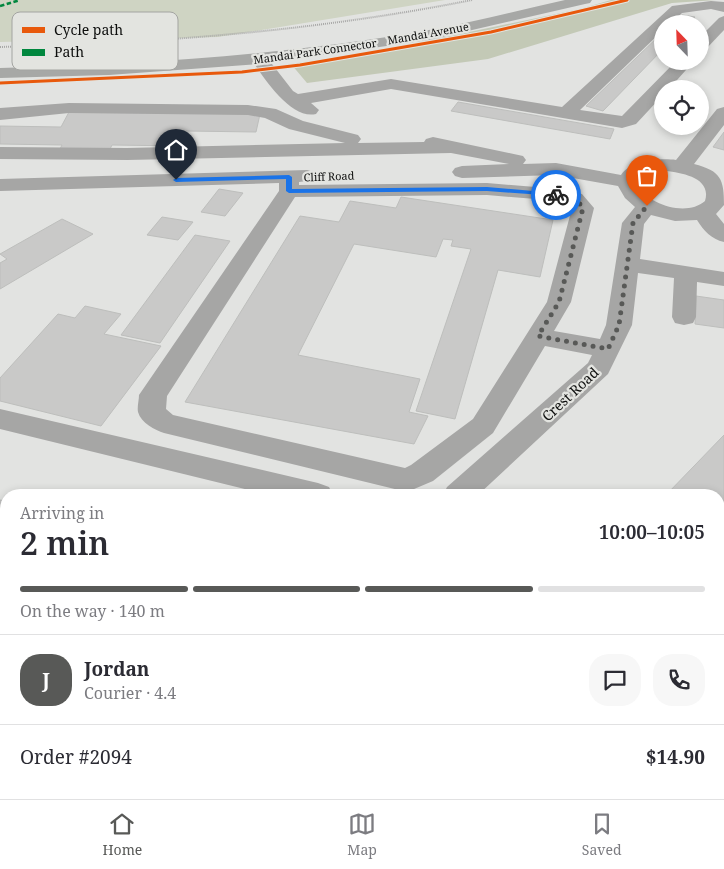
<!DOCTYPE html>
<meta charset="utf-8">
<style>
:root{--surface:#fff;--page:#f7f7f7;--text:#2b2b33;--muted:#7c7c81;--line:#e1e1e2;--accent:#585957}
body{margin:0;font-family:"Noto Serif",serif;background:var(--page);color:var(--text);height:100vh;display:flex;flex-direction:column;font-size:19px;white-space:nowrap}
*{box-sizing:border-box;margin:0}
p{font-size:16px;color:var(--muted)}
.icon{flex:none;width:28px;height:28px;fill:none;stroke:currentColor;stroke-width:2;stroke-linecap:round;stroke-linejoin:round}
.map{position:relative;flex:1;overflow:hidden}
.drawer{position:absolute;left:0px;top:489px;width:725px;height:311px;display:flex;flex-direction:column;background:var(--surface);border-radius:20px 20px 0 0;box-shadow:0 2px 8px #0003}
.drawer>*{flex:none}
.needle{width:32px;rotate:337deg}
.fabs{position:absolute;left:654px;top:15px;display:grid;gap:10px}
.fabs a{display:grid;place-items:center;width:55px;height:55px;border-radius:50%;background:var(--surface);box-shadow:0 2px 8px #0003;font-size:25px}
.pin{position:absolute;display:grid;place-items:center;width:42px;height:42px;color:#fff;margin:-51px -21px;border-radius:50% 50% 50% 0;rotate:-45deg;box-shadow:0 0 5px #0007}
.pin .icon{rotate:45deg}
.courier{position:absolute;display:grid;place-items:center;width:50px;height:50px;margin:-25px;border:4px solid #1a73e8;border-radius:50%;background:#fff;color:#222;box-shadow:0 1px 6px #0007}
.headline em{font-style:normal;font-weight:600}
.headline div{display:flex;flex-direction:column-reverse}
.headline{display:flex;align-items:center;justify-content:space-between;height:85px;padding:0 20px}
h1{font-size:32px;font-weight:600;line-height:38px}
.bar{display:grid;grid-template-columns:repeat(4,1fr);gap:8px 5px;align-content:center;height:60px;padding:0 20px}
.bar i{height:6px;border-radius:4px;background:var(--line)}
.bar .on{background:var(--accent)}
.bar p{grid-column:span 4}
.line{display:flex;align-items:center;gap:12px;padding:0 20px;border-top:1px solid var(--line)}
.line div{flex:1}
.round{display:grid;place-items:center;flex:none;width:52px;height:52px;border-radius:20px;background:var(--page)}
.dock{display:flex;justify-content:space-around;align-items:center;height:70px;border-top:1px solid var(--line);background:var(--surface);font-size:14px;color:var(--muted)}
.dock a{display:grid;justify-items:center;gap:2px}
.dock .on{color:var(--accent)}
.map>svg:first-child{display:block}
.green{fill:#cfd4c3}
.forest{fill:#c3c9b6}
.building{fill:#c9c9c8;stroke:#bdbebc}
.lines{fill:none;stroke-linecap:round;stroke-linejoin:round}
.path{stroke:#a8a8a7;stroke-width:2;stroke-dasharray:1 1;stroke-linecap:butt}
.minor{fill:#a6a6a5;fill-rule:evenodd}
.major{fill:#a7a8a6;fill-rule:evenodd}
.quiet{stroke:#00873e;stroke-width:2.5;stroke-dasharray:4.5 2.5;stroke-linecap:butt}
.cycleway-casing{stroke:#e3e4e0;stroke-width:5}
.cycleway{stroke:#e8590c;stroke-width:3}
.route{fill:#1a73e8}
.done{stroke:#585957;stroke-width:5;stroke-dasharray:0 9}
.labels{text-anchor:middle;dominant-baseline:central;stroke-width:4.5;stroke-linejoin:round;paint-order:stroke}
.far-street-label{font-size:11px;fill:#0d0e0d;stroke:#e3e4e0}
.street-label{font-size:14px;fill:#0d0e0d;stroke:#e3e4e0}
.key{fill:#e3e4e0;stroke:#a3a4a1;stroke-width:1}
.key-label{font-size:14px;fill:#0d0e0d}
</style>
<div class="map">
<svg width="724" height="799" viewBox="0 0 724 799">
<rect width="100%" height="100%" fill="#e2e3e1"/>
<polygon class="green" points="0,0 445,0 218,37 0,42"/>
<polygon class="forest" points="611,0 716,0 672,3 488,59 307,83 291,64 368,53 580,9"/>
<g class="building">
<polygon points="682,15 695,17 689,24 672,24"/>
<polygon points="662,33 662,50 603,111 586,106"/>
<polygon points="458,102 614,129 610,139 451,111"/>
<polygon points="69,112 260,114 256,132 186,131 181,146 112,145 109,151 59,151 62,145 0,144 0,126 61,127"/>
<polygon points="724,132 724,150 713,147"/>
<polygon points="219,189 243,193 225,216 201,212"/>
<polygon points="401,197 553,220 540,277 498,270 455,419 416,411 471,249 451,246 453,240 443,239 436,257 354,244 298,355 420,379 409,412 428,416 414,444 185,402 300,216 339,222 350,201 396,208"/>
<polygon points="162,217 193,222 178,240 147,235"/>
<polygon points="62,219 93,234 0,289 0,263 7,259 0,254"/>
<polygon points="195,235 230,241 160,343 121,335"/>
<polygon points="696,296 724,300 724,328 695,324"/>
<polygon points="85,306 121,314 104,334 161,346 101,426 0,401 0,378 58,314 75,318"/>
<polygon points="724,435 724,585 719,581 719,495 666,495"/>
<polygon points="0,500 6,501 6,549 0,548"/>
<polygon points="6,636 6,691 0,694 0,639"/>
<polygon points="194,794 333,794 338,799 188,799"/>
<polygon points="415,794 673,794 679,799 420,799"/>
</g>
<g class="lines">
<path class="path" d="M 0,47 C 159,43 316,31 472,0"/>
<g class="minor">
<path d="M 711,1 L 724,2 L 724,12 L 711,9 L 682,13 L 670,24 L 662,24 L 662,31 L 580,110 L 622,116 L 676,61 L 694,61 L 669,89 L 662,89 L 662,96 L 636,124 L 622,128 L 391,89 L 311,103 L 319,110 L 316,114 C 291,120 263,77 251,59 L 253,55 L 265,55 L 293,91 L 298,94 L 391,79 L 562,107 L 672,6 Z"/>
<polygon points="724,16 724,30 706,49 700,51 700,37 719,18"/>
<path d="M 69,103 L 248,105 L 276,109 L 303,121 L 358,135 L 361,139 L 358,143 L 424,142 L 426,139 L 433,137 L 523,156 L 526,160 L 523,164 L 556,163 L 621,175 C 631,160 660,158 676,160 L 717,109 L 724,107 L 724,125 L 694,164 C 721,171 724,179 724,205 L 716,214 L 724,224 L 724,242 C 711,239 704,231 697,220 L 675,221 L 651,215 L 644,224 L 640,259 L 724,272 L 724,286 L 697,282 L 696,317 L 693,323 L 684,325 L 675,323 L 672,317 L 674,278 L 638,273 L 632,325 L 608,374 L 478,495 L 443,495 L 447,487 L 588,363 L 592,355 L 545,346 L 493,433 L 433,481 L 407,492 L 164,433 C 155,430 141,423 138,412 C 137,407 139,400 139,395 L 279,191 L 279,183 L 0,191 L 0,179 L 307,170 L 314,172 L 317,176 L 314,180 L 299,182 L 299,185 L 487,183 L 560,189 L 582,194 L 594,208 L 571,302 L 554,331 L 600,339 L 606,325 L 622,223 L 635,207 L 625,198 L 618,186 L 556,175 L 462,178 L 455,176 L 452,172 L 455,168 L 462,166 L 509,164 L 451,153 L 127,160 L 0,159 L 0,147 L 127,148 L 345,143 L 289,129 L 265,118 L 248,115 L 69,113 L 0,120 L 0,108 ZM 666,171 C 683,173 712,178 705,201 C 687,217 648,205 638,185 L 639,179 L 648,174 ZM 487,195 L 560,201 L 568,203 L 572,208 L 547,302 L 473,419 L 411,465 L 405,468 L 173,415 L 166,409 L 167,396 L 295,197 Z"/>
<polygon points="0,409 318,483 329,487 333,495 269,495 0,429"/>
<polygon points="719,703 724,705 724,742 719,740"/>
<polygon points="60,794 105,794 103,799 58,799"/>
</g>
<path class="major" d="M 565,0 L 592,0 L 590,3 L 585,4 L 429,40 L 259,64 L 109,75 L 0,78 L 0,68 C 144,64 287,55 429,30 C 474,22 520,10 565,0 Z"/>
<polyline class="quiet" points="0,6 20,0"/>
<g class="cycleway-casing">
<polyline id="cycleway" points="0,83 242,72 300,65 491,32 627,0"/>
</g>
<use href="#cycleway" class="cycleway"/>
</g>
<polygon class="route" points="289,175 292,177 292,189 487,187 556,193 559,195 556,196 487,191 289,193 286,191 286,179 176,182 173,180 176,178"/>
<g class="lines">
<polyline class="done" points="556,195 575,198 583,208 559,302 538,336 608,349 619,325 633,223 647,206"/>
</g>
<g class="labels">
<g class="far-street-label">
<text transform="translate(428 33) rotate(-10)">Mandai Avenue</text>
<text transform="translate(315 51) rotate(-8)">Mandai Park Connector</text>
<text transform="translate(329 176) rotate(-2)">Cliff Road</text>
</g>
<g class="street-label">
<text transform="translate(570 394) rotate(-43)">Crest Road</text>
</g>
</g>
<rect x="12" y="12" width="166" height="58" rx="8" class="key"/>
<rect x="22" y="27" width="23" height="6" fill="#e8590c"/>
<rect x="22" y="49" width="23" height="7" fill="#00873e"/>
<g class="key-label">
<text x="54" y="35">Cycle path</text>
<text x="54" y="57">Path</text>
</g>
</svg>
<div class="fabs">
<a><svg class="needle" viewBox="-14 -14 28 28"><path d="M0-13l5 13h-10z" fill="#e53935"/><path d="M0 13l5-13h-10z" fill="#7c7c81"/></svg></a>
<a><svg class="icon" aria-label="locate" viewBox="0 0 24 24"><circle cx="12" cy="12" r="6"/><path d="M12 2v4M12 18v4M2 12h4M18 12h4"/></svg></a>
</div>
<div class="pin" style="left:647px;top:206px;background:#ea580c"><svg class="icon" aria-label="bag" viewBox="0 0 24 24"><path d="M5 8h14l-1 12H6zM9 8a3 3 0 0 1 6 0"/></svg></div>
<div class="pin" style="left:176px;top:180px;background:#1f2937"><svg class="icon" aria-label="home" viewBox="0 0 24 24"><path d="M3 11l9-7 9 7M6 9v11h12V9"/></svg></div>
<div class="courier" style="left:556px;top:195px"><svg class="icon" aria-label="bike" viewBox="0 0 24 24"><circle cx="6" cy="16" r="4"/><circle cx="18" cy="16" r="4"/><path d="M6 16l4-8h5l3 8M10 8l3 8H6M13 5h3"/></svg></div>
<section class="drawer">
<div class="headline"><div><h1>2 min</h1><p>Arriving in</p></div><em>10:00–10:05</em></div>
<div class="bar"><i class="on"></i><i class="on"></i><i class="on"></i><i></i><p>On the way · 140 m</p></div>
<div class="line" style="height:90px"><b class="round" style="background:var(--accent);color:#fff">J</b><div><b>Jordan</b><p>Courier · 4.4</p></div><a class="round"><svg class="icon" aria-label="chat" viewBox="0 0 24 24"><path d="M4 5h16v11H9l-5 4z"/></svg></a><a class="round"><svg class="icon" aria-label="phone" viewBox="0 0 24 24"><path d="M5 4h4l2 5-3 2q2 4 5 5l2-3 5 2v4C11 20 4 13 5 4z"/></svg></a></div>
<div class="line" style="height:65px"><div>Order #2094</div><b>$14.90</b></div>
</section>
</div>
<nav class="dock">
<a class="on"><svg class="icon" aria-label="home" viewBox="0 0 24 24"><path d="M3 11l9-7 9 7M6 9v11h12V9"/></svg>Home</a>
<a><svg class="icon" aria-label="map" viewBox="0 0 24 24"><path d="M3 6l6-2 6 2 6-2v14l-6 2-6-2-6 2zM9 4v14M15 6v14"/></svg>Map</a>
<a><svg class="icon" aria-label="saved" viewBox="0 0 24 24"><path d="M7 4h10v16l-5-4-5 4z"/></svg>Saved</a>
</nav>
